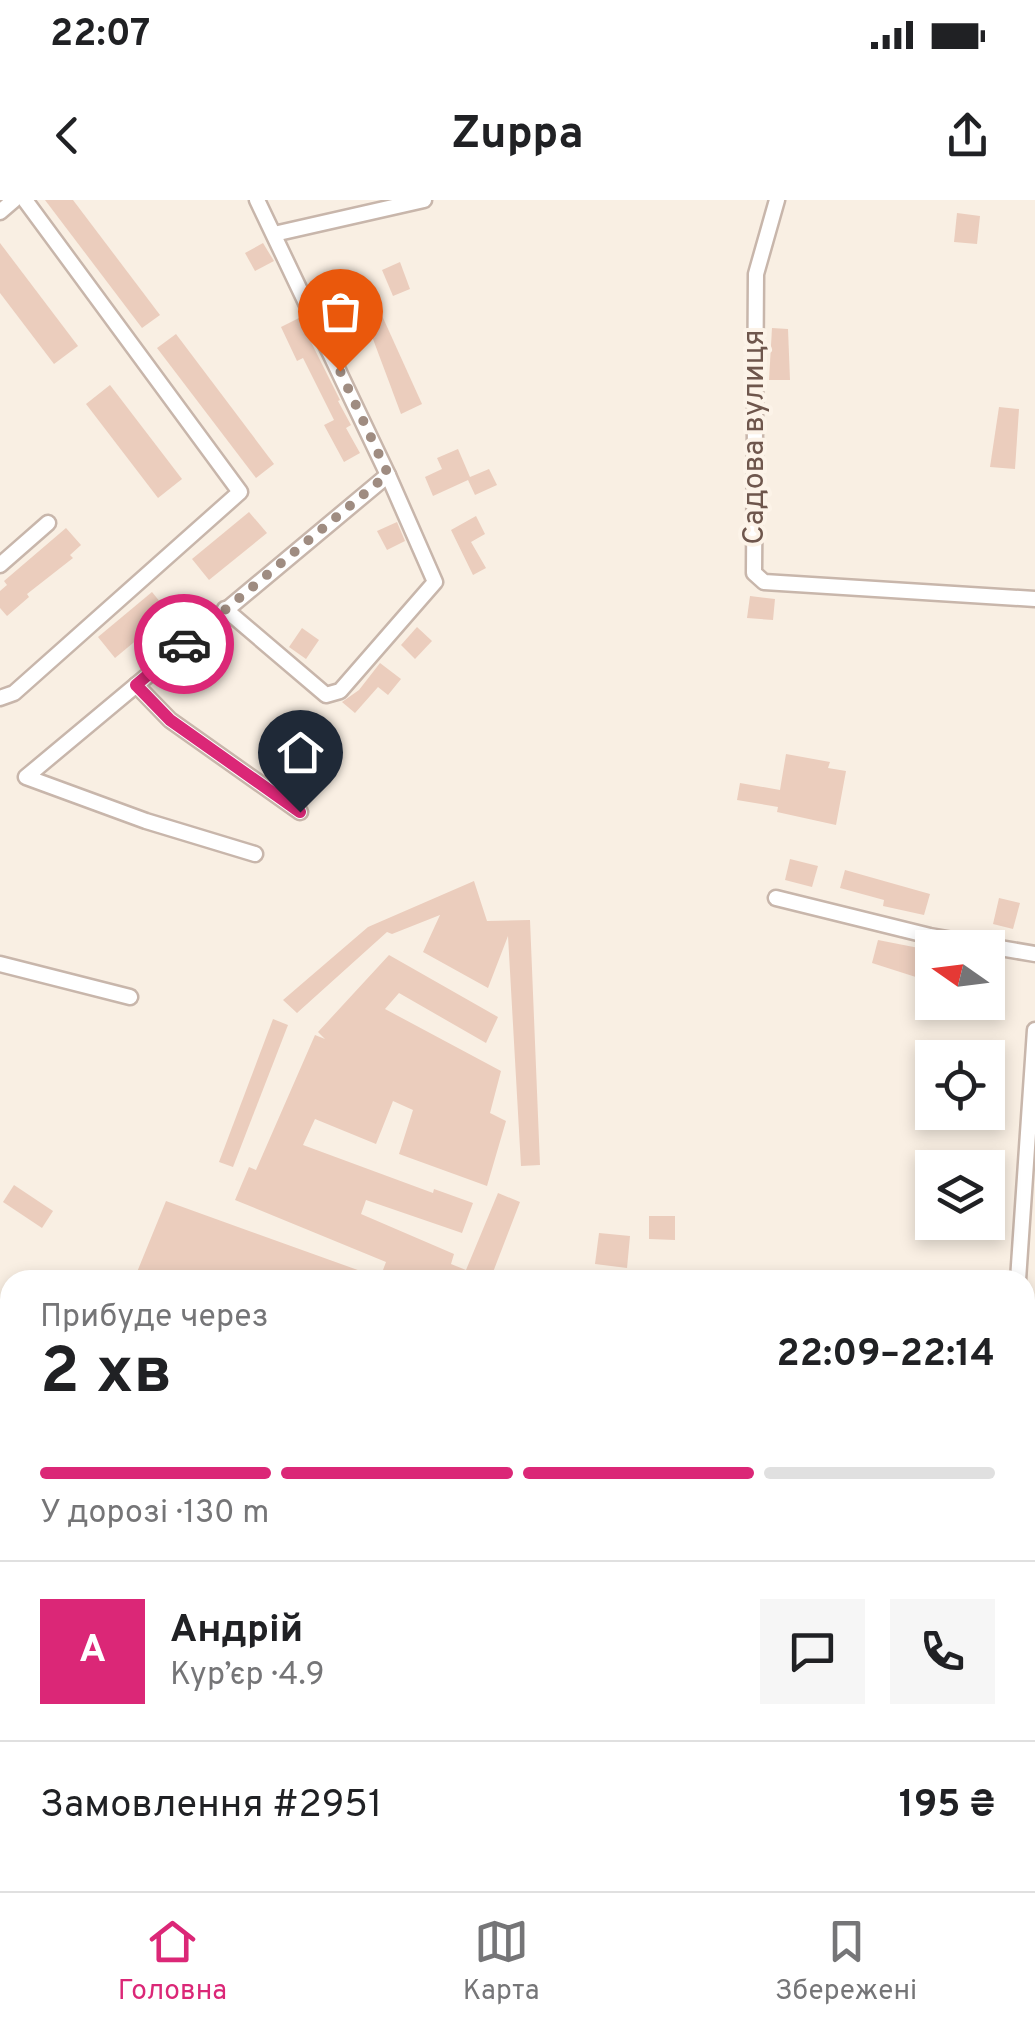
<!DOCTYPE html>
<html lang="uk">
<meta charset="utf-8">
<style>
:root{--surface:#fff;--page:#f6f6f6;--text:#202124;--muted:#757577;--line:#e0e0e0;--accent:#db2777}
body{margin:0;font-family:Overpass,sans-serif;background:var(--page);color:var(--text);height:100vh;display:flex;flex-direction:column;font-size:38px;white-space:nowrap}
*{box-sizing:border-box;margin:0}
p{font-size:32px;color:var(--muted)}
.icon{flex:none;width:55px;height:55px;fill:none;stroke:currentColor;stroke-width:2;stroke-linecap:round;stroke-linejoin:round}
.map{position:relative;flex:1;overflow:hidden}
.drawer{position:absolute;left:0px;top:1070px;width:1035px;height:622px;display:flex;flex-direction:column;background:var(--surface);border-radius:30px 30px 0 0;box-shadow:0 5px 15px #0003}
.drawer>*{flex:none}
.needle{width:65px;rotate:284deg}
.buttons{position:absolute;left:915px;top:730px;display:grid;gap:20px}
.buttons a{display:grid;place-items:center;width:90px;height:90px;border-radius:0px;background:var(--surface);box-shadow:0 5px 15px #0003;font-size:50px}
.pin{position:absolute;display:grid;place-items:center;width:85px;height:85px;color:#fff;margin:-102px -42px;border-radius:50% 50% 50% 0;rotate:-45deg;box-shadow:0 0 10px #0007}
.pin .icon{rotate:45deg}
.courier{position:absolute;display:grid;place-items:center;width:100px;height:100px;margin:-50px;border:8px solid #db2777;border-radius:50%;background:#fff;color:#222;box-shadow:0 2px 12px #0007}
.overview em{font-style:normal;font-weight:700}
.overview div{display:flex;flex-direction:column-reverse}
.overview{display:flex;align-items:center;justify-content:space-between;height:170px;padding:0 40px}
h1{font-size:65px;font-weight:700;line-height:75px}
.bar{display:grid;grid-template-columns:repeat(4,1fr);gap:15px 10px;align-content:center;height:120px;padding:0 40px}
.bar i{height:12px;border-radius:8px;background:var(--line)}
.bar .current{background:var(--accent)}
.bar p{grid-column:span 4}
.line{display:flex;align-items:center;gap:25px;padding:0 40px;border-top:2px solid var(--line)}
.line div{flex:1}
.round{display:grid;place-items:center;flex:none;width:105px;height:105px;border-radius:0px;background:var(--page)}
.status{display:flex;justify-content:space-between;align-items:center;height:70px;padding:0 50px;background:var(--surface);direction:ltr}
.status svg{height:28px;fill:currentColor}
header{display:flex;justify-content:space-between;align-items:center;height:130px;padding:0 40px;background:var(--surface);font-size:45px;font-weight:700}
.menu{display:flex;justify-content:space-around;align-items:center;height:140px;border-top:2px solid var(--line);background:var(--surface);font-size:28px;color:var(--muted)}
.menu a{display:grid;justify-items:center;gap:5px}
.menu .current{color:var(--accent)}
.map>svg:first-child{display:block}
.building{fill:#ebcdbd}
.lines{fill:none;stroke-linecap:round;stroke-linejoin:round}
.street-casing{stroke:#c8b6ab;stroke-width:19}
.street{stroke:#fff;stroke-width:14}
.done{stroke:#9f8c81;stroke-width:10;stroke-dasharray:0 18}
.route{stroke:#db2777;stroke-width:12}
.labels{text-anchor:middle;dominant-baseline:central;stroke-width:8;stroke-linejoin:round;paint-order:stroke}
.street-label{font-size:30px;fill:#6e564c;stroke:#fcf3e8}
</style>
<div class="status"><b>22:07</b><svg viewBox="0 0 49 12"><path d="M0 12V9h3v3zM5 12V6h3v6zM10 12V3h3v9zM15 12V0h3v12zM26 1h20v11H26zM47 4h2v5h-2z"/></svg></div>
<header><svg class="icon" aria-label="back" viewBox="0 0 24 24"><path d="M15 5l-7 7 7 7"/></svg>Zuppa<svg class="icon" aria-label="share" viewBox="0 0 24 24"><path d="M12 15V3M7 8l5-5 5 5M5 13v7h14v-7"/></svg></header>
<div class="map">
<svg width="1035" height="1691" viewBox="0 0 1035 1691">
<rect width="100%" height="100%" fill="#f9efe3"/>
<g class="building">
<polygon points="45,0 73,0 160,115 142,128"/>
<polygon points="957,13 980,16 977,44 954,42"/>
<polygon points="0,43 78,146 54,164 0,93"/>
<polygon points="263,43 274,61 255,71 245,53"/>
<polygon points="400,62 410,89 393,96 382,70"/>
<polygon points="379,109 422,204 401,214 364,115"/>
<polygon points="299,118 340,200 338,201 351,225 346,228 360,253 344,262 324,225 334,220 303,158 297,161 281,127"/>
<polygon points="772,128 788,129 790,180 769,180"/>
<polygon points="176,134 274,264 256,278 157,148"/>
<polygon points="110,185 182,279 158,298 86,204"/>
<polygon points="999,207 1019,209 1015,269 990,267"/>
<polygon points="458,249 470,277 489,269 497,285 475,295 468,280 433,296 425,277 442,269 437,258"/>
<polygon points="249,312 267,333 209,380 192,359"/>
<polygon points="476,316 485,334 471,342 486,368 473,375 451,330"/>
<polygon points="397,322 405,341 387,350 377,331"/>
<polygon points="66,328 81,345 70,355 73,358 27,394 29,397 7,416 0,408 0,391 7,385 4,381"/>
<polygon points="152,392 169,413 115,458 98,437"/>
<polygon points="750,396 775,399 773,420 747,418"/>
<polygon points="417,427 432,441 415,459 401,445"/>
<polygon points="302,428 319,440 306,459 289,447"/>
<polygon points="380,463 401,479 388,495 378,487 355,513 342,502 359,490"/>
<polygon points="786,554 830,562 828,568 846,571 836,625 777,612 778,607 737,600 740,583 780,590"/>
<polygon points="790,659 818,666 812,687 785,680"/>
<polygon points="845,670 930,694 924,715 883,706 884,700 840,688"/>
<polygon points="474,681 487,721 530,720 540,965 521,966 508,736 488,788 423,752 440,715 392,734 387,732 297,813 283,800 368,727"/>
<polygon points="999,698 1020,703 1013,729 993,724"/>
<polygon points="878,740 929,750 922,779 872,763"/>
<polygon points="389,755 498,817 486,843 399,793 385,809 501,871 490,913 506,921 487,986 399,954 413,910 393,901 376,944 315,919 303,945 433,993 434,989 473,1003 462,1033 366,1000 361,1014 454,1054 451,1064 466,1070 498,993 520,1002 490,1080 294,1080 279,1074 278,1080 135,1077 166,1001 380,1078 386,1062 235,1000 249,967 256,970 315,835 325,839 318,832"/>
<polygon points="273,819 288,825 233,967 219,962"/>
<polygon points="14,985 53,1011 42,1028 3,1002"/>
<polygon points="649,1016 675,1016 675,1040 649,1039"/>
<polygon points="599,1033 630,1036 627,1068 595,1064"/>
</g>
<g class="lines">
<g class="street-casing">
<g id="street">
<polyline points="777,0 756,74 754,373 764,382 1035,399"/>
<polyline points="0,12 14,0"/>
<polyline points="274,34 424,0"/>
<polyline points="0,365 48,323"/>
<polyline points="225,409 326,495 340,491 435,382 388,275 257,0"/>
<polyline points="136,485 170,520 300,612"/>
<polyline points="0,498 14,493 240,292 25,0"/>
<polyline points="255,654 146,621 26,577 388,275"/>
<polyline points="776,698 930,736 1035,754"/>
<polyline points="0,764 130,797"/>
<polyline points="1018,1080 1035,830"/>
<polyline points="0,1596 10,1609"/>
<polyline points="67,1682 74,1691"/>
</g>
</g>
<use href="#street" class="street"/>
</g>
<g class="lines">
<polyline class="done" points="184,444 388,274 340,171"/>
<polyline class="route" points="184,444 136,485 170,520 300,612"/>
</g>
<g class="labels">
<g class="street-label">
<text transform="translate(755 237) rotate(-90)">Садова вулиця</text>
</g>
</g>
</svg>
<div class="buttons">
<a><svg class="needle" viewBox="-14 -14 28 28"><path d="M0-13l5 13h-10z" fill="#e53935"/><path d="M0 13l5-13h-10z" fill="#757577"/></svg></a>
<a><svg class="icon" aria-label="locate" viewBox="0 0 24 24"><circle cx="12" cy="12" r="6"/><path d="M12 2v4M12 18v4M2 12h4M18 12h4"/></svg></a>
<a><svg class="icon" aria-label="layers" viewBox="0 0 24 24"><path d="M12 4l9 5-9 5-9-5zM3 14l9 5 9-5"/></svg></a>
</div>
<div class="pin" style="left:340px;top:171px;background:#ea580c"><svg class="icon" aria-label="bag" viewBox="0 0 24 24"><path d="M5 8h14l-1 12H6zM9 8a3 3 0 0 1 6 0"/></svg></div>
<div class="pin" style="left:300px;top:612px;background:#1f2937"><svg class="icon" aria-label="home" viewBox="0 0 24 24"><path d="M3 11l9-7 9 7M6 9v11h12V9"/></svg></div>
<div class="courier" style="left:184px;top:444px"><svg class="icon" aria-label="car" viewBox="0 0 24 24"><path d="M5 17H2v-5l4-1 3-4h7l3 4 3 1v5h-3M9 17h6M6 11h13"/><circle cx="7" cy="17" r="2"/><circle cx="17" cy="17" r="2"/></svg></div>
<section class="drawer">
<div class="overview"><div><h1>2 хв</h1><p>Прибуде через</p></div><em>22:09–22:14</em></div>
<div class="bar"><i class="current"></i><i class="current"></i><i class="current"></i><i></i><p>У дорозі · 130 m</p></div>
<div class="line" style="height:180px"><b class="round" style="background:var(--accent);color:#fff">А</b><div><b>Андрій</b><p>Кур’єр · 4.9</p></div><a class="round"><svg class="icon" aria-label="chat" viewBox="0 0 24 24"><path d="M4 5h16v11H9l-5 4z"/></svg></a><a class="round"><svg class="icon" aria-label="phone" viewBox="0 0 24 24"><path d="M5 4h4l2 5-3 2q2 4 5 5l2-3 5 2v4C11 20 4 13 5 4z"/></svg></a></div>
<div class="line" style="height:130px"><div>Замовлення #2951</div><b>195 ₴</b></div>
</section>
</div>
<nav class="menu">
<a class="current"><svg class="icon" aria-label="home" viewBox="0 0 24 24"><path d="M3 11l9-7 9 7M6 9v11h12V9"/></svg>Головна</a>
<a><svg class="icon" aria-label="map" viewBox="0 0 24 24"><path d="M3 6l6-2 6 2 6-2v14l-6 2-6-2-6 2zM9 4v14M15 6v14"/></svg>Карта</a>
<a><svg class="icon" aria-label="saved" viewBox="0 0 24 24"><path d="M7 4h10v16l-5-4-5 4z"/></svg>Збережені</a>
</nav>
